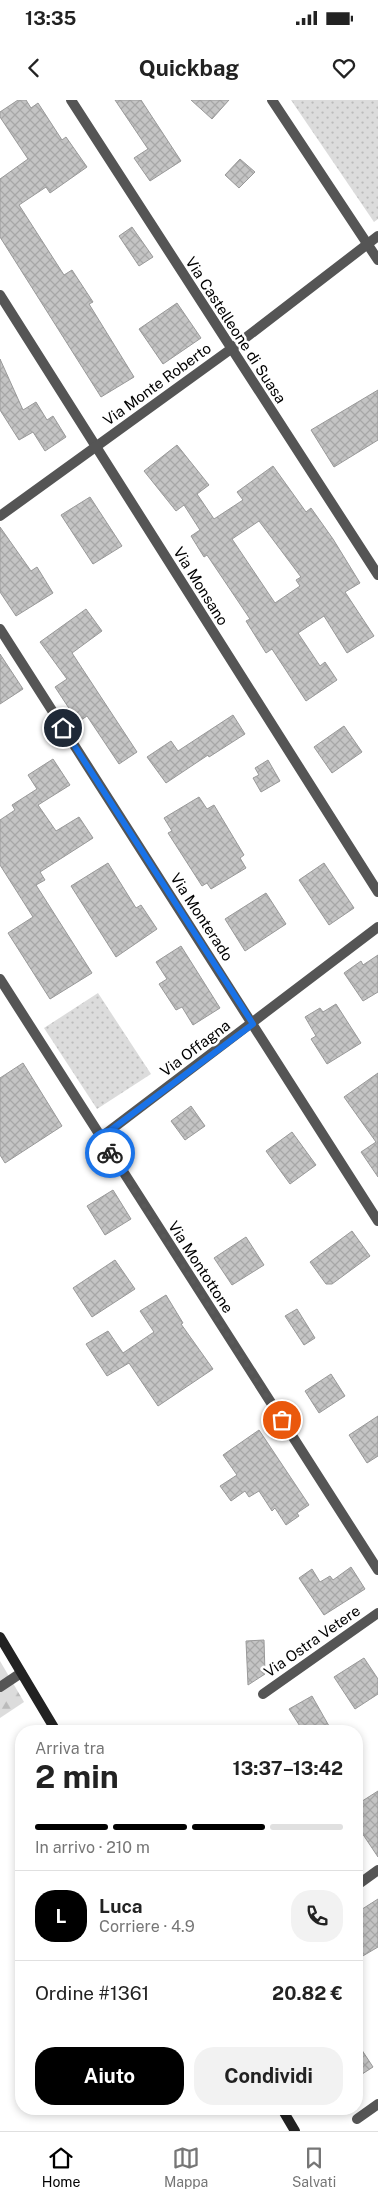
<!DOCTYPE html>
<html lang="it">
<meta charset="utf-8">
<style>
:root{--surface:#fff;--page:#f2f2f2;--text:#222;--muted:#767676;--line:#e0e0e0;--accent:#000}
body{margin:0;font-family:"Public Sans",sans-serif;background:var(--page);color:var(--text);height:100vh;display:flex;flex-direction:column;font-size:19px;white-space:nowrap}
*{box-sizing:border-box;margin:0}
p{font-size:16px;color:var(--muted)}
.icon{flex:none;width:28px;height:28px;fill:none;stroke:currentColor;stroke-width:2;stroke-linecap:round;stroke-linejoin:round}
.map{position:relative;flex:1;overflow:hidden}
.drawer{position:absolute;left:15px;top:1625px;width:348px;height:390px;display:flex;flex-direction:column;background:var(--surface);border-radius:20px;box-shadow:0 2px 8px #0003}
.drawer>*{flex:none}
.pin{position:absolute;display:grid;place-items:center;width:42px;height:42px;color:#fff;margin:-21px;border:2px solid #fff;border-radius:50%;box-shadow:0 1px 5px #0007}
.courier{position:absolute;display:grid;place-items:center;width:50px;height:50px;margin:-25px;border:4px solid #1a73e8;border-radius:50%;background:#fff;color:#222;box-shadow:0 1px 6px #0007}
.summary em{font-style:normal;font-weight:700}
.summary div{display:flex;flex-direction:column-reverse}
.summary{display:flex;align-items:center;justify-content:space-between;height:85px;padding:0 20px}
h1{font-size:32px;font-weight:700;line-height:38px}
.bar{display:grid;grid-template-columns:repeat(4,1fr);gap:8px 5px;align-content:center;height:60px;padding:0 20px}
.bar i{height:6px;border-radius:4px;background:var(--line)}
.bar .active{background:var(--accent)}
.bar p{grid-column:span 4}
.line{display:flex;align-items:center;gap:12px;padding:0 20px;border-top:1px solid var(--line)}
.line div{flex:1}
.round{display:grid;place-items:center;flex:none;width:52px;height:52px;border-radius:20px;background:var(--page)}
.button{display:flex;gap:10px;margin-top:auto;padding:10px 20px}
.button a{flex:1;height:58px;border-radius:20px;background:var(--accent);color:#fff;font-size:20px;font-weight:700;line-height:58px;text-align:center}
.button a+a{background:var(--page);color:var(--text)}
.status{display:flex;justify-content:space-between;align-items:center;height:35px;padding:0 25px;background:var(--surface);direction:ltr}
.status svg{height:14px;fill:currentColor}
header{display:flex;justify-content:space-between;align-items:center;height:65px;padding:0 20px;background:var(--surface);font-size:22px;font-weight:700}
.menu{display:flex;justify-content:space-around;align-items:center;height:70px;border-top:1px solid var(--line);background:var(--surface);font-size:14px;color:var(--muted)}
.menu a{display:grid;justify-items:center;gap:2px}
.menu .active{color:var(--accent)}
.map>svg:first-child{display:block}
.grass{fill:url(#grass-dots)}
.forest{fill:url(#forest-firs)}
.building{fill:url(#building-cross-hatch);stroke:#999;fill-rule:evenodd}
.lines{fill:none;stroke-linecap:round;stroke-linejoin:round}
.lane{stroke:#555;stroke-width:10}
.street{stroke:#555;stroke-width:10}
.secondary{stroke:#222;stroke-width:10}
.done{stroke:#595959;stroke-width:5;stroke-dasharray:0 9}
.route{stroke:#1a73e8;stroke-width:6}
.labels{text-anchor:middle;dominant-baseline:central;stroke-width:5;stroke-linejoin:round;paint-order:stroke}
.street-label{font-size:15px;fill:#000;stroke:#fff}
</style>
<div class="status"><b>13:35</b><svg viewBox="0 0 49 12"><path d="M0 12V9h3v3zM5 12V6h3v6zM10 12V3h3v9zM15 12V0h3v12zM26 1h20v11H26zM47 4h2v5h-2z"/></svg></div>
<header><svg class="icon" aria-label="back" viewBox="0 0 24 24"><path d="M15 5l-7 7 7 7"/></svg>Quickbag<svg class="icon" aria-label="heart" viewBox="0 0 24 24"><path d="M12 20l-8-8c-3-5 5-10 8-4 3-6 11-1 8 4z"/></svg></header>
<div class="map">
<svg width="378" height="2031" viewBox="0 0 378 2031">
<defs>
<pattern id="grass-dots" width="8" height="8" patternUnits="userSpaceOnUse" patternTransform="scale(1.25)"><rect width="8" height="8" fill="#dcdcdc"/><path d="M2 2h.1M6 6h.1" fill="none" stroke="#bbb" stroke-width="1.8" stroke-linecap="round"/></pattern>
<pattern id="forest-firs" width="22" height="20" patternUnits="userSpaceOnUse" patternTransform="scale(1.25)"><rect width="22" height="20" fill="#dcdcdc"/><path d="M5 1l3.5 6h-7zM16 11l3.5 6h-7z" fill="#bbb"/></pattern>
<pattern id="building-cross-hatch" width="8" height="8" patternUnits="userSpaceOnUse" patternTransform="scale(1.25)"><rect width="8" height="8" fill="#c4c4c4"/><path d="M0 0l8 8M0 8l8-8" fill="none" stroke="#a7a7a7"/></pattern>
</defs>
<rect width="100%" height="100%" fill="#fff"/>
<g class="grass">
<polygon points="291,0 378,0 378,119 374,122"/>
<polygon points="98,893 151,974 97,1009 44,928"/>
</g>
<polygon class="forest" points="0,1561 24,1602 0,1618"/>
<g class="building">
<polygon points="18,0 26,0 31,8 38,3 62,40 66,37 87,67 50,93 46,87 19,105 64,175 72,170 93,202 89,204 134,277 101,297 0,137 0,79 28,59 0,17 0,12"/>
<polygon points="115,0 141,0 181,61 150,81 134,58 148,49"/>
<polygon points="191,0 229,0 212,19"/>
<polygon points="240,59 255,72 239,88 225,75"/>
<polygon points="132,127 153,157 139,166 119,136"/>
<polygon points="177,203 201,238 163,264 139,229"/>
<polygon points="0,259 23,310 36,302 47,320 53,316 66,337 45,351 33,332 19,340 0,310"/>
<polygon points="378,290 378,340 334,367 311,330"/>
<path d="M 177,345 L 209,385 L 197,394 L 214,419 L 243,400 L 237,392 L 273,366 L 306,412 L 311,408 L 333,439 L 360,483 L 345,492 L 374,536 L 347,553 L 324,516 L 298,533 L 320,566 L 325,562 L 337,580 L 306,601 L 272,549 L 266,553 L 246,521 L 250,519 L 207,455 L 204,457 L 191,436 L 200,430 L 184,405 L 176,411 L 144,371 ZM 259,421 L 301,477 L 296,480 L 300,486 L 275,503 L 232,439 Z"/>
<polygon points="90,397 122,446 93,464 61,415"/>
<polygon points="0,427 31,471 37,467 53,493 16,516 0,492"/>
<polygon points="86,509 102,531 72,553 137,652 119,664 87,616 78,622 55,587 67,579 40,542"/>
<polygon points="0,554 23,589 0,604"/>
<polygon points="233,615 245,634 209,657 208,655 166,683 147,657 171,641 178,651"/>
<polygon points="344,626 362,652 332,673 314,647"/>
<polygon points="53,659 70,685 38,705 56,731 79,717 93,738 40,772 45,780 36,785 92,873 50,899 8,833 33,817 0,765 0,720 15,710 12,705 37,689 28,675"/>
<polygon points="268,660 280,681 261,692 253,678 259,675 255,668"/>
<polygon points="199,697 207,709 214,705 244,755 240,758 246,768 211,789 207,783 202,786 168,733 172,731 164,718"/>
<polygon points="108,763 136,808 141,805 157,829 116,857 71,786"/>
<polygon points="324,763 354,808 329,825 299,780"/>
<polygon points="266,793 286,824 245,851 225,819"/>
<polygon points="181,846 220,908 193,925 182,907 176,910 159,884 167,879 156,862"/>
<polygon points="378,855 378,892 363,901 344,873 361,861 363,865"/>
<polygon points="336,904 361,943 327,964 311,939 316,936 305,917 320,908 323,912"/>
<polygon points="23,963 62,1026 5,1063 0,1055 0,978"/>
<polygon points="378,973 378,1077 361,1052 376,1042 344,997"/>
<polygon points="191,1006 205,1026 185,1040 171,1021"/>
<polygon points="292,1032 316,1065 290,1084 266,1051"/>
<polygon points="113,1090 131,1119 105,1135 87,1106"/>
<polygon points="352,1131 370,1156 332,1184 326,1184 310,1162"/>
<polygon points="246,1137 264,1165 232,1185 214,1158"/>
<polygon points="115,1160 135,1189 92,1217 73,1188"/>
<polygon points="166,1195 183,1223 181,1224 213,1269 158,1306 129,1263 107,1276 86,1244 108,1231 123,1253 154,1232 140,1211"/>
<polygon points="297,1209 315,1238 304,1245 285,1216"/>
<polygon points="331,1274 345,1296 319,1313 305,1291"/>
<polygon points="378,1316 378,1356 367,1363 349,1335"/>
<polygon points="259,1330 309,1405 297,1413 299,1416 286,1425 275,1408 272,1411 259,1391 249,1397 245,1391 231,1401 220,1386 237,1375 223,1355"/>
<polygon points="351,1467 365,1489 324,1515 299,1478 312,1469 320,1482 330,1476 333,1480"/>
<polygon points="264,1540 265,1574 248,1585 246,1541"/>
<polygon points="364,1558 378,1579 378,1594 355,1609 334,1577"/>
<polygon points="312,1596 329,1626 320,1631 303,1631 289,1609"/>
<polygon points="378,1691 378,1757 356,1724 356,1705"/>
<polygon points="378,1799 378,1847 356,1860 356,1813"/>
<polygon points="356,1941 373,1967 356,1978"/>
</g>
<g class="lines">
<polyline class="lane" points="0,1587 21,1573"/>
<g class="street">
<polyline points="71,0 378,475"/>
<polyline points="272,0 378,160"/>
<polyline points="0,195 378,792"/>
<polyline points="0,416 231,249 378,136"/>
<polyline points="0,529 378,1121"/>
<polyline points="0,879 378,1470"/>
<polyline points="100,1038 378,827"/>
<polyline points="263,1594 378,1513"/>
<polyline points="356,1786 378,1770"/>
<polyline points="357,2019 378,2004"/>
</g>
<g class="secondary">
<polyline points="0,1537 56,1631"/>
<polyline points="282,2009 295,2031"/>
</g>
</g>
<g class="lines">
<polyline class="done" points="110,1053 282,1320"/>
<polyline class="route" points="63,628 253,924 100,1038 110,1053"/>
</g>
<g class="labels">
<g class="street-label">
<text transform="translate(236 230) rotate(57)">Via Castelleone di Suasa</text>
<text transform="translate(157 284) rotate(-36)">Via Monte Roberto</text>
<text transform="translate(201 486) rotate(58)">Via Monsano</text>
<text transform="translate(202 817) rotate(57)">Via Monterado</text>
<text transform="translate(195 948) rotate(-37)">Via Offagna</text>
<text transform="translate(201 1167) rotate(57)">Via Montottone</text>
<text transform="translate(312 1541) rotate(-35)">Via Ostra Vetere</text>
</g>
</g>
</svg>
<div class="pin" style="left:282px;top:1320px;background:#ea580c"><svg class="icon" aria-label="bag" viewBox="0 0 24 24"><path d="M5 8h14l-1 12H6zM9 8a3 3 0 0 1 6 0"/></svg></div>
<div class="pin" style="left:63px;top:628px;background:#1f2937"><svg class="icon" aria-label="home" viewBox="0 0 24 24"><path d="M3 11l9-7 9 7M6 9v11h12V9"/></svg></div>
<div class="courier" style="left:110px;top:1053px"><svg class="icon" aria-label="bike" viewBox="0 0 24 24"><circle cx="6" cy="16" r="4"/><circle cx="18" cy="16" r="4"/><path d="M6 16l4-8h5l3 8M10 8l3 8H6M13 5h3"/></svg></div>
<section class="drawer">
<div class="summary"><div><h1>2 min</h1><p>Arriva tra</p></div><em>13:37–13:42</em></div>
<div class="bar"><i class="active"></i><i class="active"></i><i class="active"></i><i></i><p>In arrivo · 210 m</p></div>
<div class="line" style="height:90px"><b class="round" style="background:var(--accent);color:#fff">L</b><div><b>Luca</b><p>Corriere · 4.9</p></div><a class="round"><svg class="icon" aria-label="phone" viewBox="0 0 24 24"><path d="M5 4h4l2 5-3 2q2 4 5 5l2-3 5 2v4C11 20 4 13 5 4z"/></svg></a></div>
<div class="line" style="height:65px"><div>Ordine #1361</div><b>20.82 €</b></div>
<div class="button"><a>Aiuto</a><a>Condividi</a></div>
</section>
</div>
<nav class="menu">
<a class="active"><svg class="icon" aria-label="home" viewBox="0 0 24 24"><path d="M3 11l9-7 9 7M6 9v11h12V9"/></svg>Home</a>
<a><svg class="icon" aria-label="map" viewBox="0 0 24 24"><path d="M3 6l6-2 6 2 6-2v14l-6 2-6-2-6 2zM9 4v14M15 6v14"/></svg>Mappa</a>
<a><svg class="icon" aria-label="saved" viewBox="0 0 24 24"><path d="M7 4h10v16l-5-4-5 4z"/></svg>Salvati</a>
</nav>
